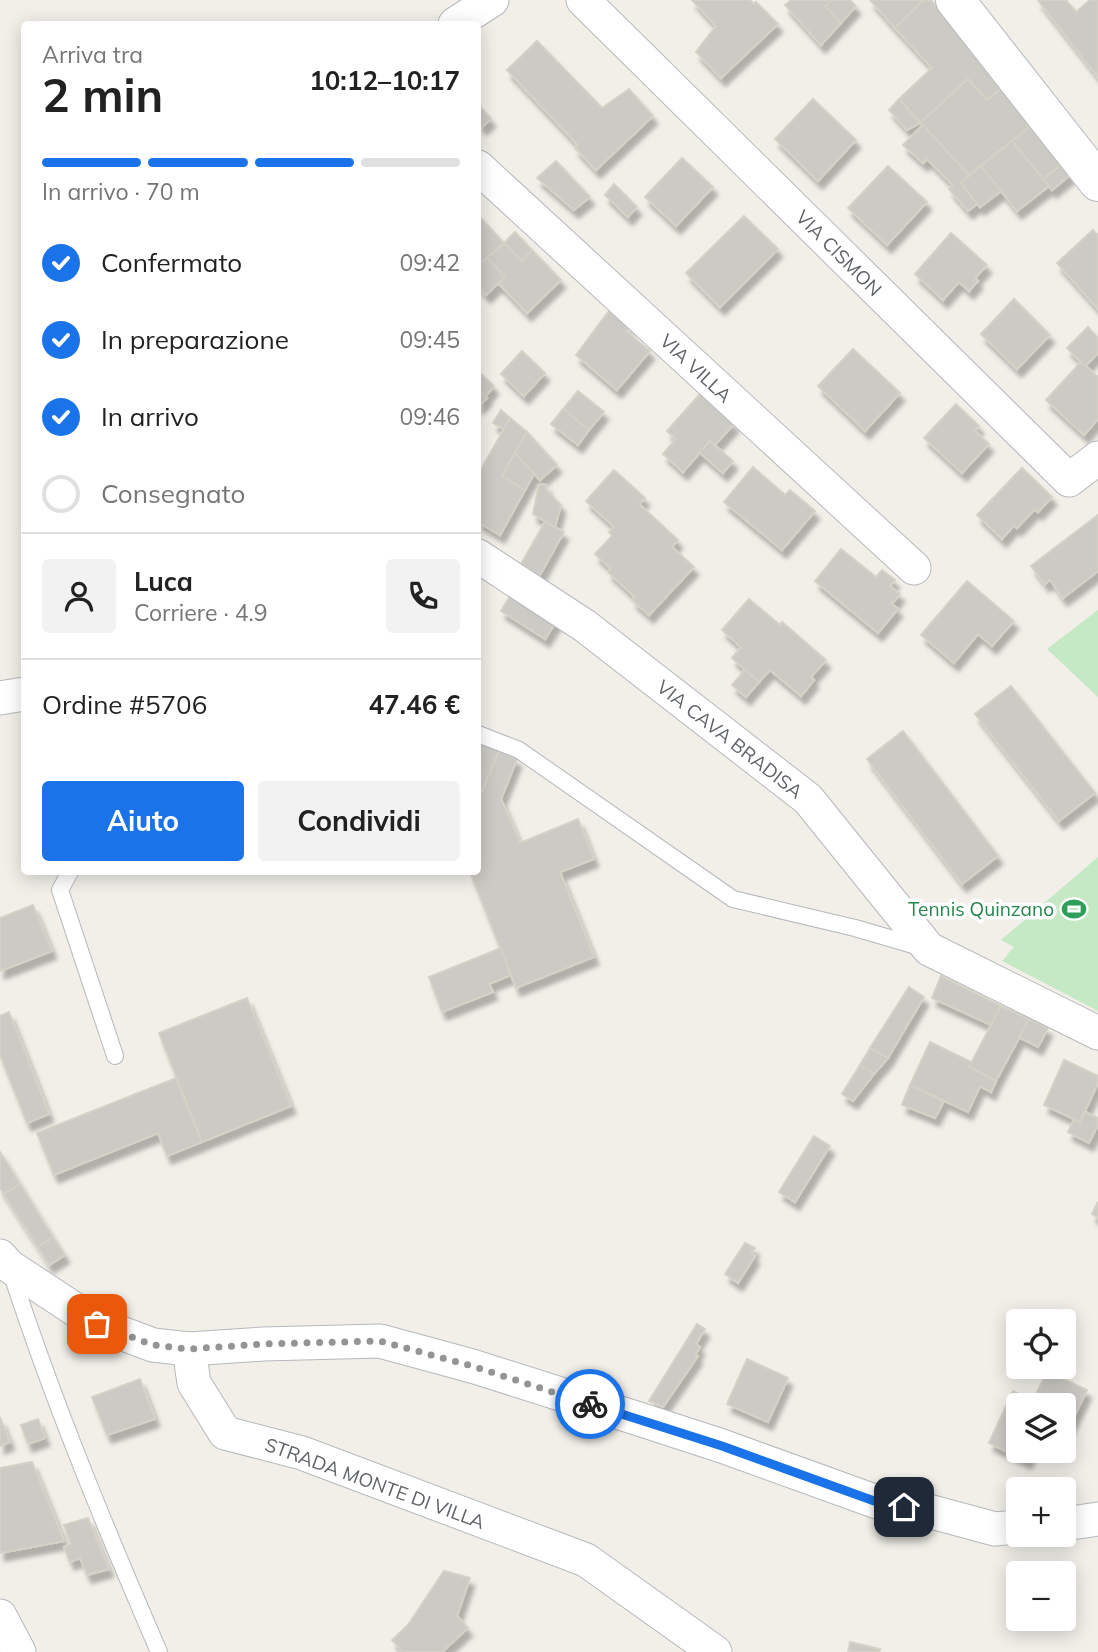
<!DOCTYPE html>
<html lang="it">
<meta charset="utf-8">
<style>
:root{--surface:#fff;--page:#f2f2f2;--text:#222;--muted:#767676;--line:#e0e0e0;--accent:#1a73e8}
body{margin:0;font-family:Mulish,sans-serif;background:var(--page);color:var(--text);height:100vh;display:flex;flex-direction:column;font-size:26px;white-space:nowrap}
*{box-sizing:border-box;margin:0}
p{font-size:23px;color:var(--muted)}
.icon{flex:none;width:38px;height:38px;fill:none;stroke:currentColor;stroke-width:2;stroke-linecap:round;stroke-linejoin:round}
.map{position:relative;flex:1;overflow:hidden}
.drawer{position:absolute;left:21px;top:21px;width:460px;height:854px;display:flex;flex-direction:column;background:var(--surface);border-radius:7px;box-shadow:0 4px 18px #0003}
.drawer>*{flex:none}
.controls{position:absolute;left:1006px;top:1309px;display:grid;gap:14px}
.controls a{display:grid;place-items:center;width:70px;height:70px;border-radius:7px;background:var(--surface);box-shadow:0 4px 18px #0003;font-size:35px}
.pin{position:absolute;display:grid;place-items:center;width:60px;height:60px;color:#fff;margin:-30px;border-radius:14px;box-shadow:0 4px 10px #0006}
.courier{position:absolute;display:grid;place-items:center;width:70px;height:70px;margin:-35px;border:5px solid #1a73e8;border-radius:50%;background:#fff;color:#222;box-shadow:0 2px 9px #0007}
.head em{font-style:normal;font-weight:700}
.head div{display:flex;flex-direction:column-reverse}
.head{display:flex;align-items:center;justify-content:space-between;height:119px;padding:0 21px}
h1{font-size:46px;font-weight:700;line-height:52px}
.bar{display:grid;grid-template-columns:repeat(4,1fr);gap:10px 7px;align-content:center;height:84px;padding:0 21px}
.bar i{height:9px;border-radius:5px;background:var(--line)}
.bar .active{background:var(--accent)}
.bar p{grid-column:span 4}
.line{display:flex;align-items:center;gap:18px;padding:0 21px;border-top:2px solid var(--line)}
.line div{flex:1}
.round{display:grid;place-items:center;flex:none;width:74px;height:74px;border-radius:7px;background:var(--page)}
ol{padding:0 21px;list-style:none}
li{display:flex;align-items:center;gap:21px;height:77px}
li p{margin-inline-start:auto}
li .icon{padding:7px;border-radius:50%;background:var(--accent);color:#fff;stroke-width:4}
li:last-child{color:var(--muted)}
li i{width:38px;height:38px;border:4px solid var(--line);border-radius:50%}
.cta{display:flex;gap:14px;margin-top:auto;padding:14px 21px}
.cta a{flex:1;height:80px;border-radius:7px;background:var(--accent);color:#fff;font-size:28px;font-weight:700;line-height:80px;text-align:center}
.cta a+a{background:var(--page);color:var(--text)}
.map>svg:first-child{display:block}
.green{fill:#c5e8c5}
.building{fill:#cccac5;stroke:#d6d1c6;stroke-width:2;filter:url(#shadow)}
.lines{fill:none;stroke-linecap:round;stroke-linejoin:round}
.lane-casing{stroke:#b5b8bc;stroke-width:18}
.street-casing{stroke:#b5b8bc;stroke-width:35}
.secondary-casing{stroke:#b6babf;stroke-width:40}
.lane{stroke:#fff;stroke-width:16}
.street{stroke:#fff;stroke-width:33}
.secondary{stroke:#fff;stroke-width:38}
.done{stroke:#929495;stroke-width:7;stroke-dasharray:0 12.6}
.route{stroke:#1a73e8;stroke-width:9}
.labels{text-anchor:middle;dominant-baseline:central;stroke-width:7;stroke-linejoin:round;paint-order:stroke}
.street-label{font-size:19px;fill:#5f6368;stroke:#fff}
.leisure-label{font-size:19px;fill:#27864d;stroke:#fff;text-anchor:end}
</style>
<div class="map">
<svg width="1098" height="1652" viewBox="0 0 1098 1652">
<defs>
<filter id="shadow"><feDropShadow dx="4.5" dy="8" stdDeviation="2" flood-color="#0004"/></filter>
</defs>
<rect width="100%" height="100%" fill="#f1efe8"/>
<g class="green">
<polygon points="1098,610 1098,697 1047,649"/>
<polygon points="1098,857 1098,1011 1002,961 1014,947 1001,940"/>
</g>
<g class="building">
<polygon points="692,0 750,0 754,4 756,2 778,24 721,78 696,52 716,26"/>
<polygon points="791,0 832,0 825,6 841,23 821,45 785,5"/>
<polygon points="832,0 850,0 856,6 841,23 825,6"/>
<polygon points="870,0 924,0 895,28"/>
<polygon points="924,0 931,0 1005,85 987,100 968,79 920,123 899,99 932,68 895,28"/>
<polygon points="1038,0 1066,0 1076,12 1090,0 1098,0 1098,77"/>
<polygon points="537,41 602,108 629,89 653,116 596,170 575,148 578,145 507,70"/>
<polygon points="968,79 987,100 1005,85 1033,124 969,175 920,123"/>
<polygon points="813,99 856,140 818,181 775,139"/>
<polygon points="899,99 920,123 907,130 889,110"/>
<polygon points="478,104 491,119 482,127 478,122"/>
<polygon points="1033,124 1062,164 1043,179 1012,141"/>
<polygon points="923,125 969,175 961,183 977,204 968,211 949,189 953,185 927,159 923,163 903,145"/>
<polygon points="1012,141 1049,186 1017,211 981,166"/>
<polygon points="682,158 713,187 676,226 645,197"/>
<polygon points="556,161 590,197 574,210 537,178"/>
<polygon points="1062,164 1070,175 1052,190 1043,179"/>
<polygon points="888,166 927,202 887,245 848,208"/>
<polygon points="981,166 1001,191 980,207 961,183"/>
<polygon points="614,184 637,207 628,217 605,195"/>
<polygon points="478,215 504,243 482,263 478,259"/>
<polygon points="744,216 778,249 720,307 686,273"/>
<polygon points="1093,230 1098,235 1098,309 1057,263"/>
<polygon points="515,232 532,250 522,261 504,243"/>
<polygon points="951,233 987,265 975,278 978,281 969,291 959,282 943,300 915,274"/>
<polygon points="504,243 522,261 532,250 561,280 527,313 499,284 505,277 487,258"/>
<polygon points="487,258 505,277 486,295 478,286 478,266"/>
<polygon points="1014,299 1050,335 1017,369 981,334"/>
<polygon points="609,311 629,328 626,331 650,351 617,390 576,355"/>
<polygon points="1088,327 1098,338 1098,353 1085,366 1067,348"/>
<polygon points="853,349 900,393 865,431 818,386"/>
<polygon points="522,351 545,373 524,396 501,374"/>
<polygon points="1081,362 1098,377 1098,419 1084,435 1046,400"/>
<polygon points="478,371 494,386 485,397 478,390"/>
<polygon points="478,390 487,398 478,406"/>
<polygon points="578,391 604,412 589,430 563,409"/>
<polygon points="700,394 734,424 715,445 710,441 683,472 663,454 676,439 667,431"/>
<polygon points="956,404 979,426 975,431 989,444 962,473 924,438"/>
<polygon points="563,409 589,430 578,445 551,424"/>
<polygon points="501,410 510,418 504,429 493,423"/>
<polygon points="510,418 527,432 502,476 525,490 500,535 478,522 478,475"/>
<polygon points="527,432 557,465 540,480 515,453"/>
<polygon points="710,441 733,461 723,473 699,452"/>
<polygon points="515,453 534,474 525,490 502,476"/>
<polygon points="753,467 785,495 790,490 815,511 782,550 724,502"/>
<polygon points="1022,468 1052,497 1038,512 1035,509 1017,528 1014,525 1002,539 977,515"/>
<polygon points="614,470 645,498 639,504 678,540 672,547 694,567 649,615 632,600 635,597 608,572 611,569 595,554 612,536 609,532 614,527 586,501"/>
<polygon points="539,484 547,485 546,489 561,505 555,527 533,514"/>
<polygon points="1098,515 1098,571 1063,598 1050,580 1045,584 1031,566"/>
<polygon points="545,522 564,532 540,575 521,564"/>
<polygon points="841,549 876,577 882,570 895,580 890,586 900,594 892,604 898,609 878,633 815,581"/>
<polygon points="967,581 1014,621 992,646 978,634 954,663 921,635"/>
<polygon points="518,583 562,612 545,639 501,611"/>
<polygon points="749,599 780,625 782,622 826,660 811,677 814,680 801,696 770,670 759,682 732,658 741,647 722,630"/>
<polygon points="745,670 759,682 746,697 732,685"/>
<polygon points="1011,686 1095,793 1059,821 975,714"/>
<polygon points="903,731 998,856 962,884 867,759"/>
<polygon points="478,742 499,751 482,791 478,793"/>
<polygon points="499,751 517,759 501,799 520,843 578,819 594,859 560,872 594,957 516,988 470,872 478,872 478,793 482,791"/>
<polygon points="33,905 52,951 0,971 0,918"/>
<polygon points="501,948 511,975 489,984 493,992 442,1012 429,977"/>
<polygon points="941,976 1001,1006 991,1025 932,998"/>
<polygon points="909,987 924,997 888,1058 870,1048"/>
<polygon points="247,998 291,1106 202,1142 159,1033"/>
<polygon points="1001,1006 1029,1019 996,1081 969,1067"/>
<polygon points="9,1012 49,1114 27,1123 0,1055 0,1016"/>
<polygon points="1029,1019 1048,1028 1038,1047 1019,1037"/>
<polygon points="930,1042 971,1062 969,1067 996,1081 991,1092 980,1086 968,1112 910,1085"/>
<polygon points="870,1048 888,1058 874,1074 860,1065"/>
<polygon points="1064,1060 1098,1076 1098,1083 1080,1122 1044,1105"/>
<polygon points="860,1065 874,1074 853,1101 842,1094"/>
<polygon points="176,1078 202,1142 167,1156 158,1133 54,1175 37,1133"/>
<polygon points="910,1085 944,1101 935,1118 902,1105"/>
<polygon points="1085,1112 1098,1118 1098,1125 1089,1143 1068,1132 1074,1119 1080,1122"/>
<polygon points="814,1136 830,1146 795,1202 779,1192"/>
<polygon points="0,1152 20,1184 4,1194 0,1188"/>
<polygon points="20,1184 53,1237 38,1247 4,1194"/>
<polygon points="1098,1202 1098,1218 1092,1214"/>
<polygon points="53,1237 65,1255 49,1265 38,1247"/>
<polygon points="745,1243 755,1248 751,1253 755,1256 738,1283 725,1274"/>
<polygon points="697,1324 705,1329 696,1344 700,1347 695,1355 698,1356 663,1407 649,1401"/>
<polygon points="747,1359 788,1378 768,1422 727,1404"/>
<polygon points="1047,1371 1087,1390 1068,1429 1064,1427 1064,1405 1018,1405 1018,1451 1032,1451 1027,1461 989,1443 1013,1391 1033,1401"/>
<polygon points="140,1379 155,1419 107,1435 92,1397"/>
<polygon points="0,1417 10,1442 0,1446"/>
<polygon points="38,1419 45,1438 28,1444 21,1425"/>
<polygon points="32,1462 64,1541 0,1553 0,1468"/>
<polygon points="88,1518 109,1569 87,1575 80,1558 70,1562 64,1547 71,1544 64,1525"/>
<polygon points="444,1571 470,1578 457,1616 468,1628 442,1652 403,1652 392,1640 408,1625"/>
<polygon points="850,1642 880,1649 879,1652 848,1652"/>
</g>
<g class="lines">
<g class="lane-casing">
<g id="lane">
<polyline points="478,734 519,750 733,899 855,928 920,947"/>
<polyline points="70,872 60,890 115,1056"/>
<path d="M 11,1272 C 53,1401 105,1527 159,1652"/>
</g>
</g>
<g class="street-casing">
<g id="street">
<polyline points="583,0 1069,480 1098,458"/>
<polyline points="455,24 492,0"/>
<polyline points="478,167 914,568"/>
<polyline points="478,556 585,626 808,799 929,949 1098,1033"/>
<polyline points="0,698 24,694"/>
<polyline points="0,1256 9,1266 97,1324 153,1345 189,1349 263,1344 380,1341 472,1366 639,1419 722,1446 877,1502 932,1512 995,1529 1018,1527"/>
<polyline points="189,1349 194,1383 225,1433 302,1453 586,1560 715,1652"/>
<polyline points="1064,1524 1098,1519"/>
<polyline points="0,1616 19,1652"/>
</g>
</g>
<g class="secondary-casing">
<polyline id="secondary" points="955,0 1098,182"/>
</g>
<use href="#lane" class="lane"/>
<use href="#street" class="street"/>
<use href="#secondary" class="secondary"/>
</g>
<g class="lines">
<polyline class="done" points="97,1324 153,1345 189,1349 263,1344 380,1341 472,1366 590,1404"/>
<polyline class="route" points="590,1404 722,1446 877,1502 904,1507"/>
</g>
<defs>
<g id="stadium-bare" transform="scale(1.89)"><path d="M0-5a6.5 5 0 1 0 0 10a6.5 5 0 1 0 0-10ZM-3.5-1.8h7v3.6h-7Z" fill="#2e9e5b" stroke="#fff" stroke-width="2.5" paint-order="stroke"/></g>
</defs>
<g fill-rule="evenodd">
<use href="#stadium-bare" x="1074" y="909"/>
</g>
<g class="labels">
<g class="street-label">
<text transform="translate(839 253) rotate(45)">VIA CISMON</text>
<text transform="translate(696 368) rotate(43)">VIA VILLA</text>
<text transform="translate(730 739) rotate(38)">VIA CAVA BRADISA</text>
<text transform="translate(375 1483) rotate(20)">STRADA MONTE DI VILLA</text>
</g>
<g class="leisure-label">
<text x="1054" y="909">Tennis Quinzano</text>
</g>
</g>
</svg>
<div class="controls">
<a><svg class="icon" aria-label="locate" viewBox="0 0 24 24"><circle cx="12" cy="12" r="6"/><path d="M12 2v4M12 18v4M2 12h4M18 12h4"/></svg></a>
<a><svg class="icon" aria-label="layers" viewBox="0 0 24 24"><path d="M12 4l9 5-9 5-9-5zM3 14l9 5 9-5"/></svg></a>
<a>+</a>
<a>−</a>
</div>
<div class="pin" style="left:97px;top:1324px;background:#ea580c"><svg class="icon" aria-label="bag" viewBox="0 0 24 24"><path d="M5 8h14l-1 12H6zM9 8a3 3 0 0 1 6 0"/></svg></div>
<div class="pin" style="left:904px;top:1507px;background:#1f2937"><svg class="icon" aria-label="home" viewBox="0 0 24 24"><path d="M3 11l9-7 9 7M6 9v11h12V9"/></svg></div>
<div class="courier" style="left:590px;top:1404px"><svg class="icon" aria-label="bike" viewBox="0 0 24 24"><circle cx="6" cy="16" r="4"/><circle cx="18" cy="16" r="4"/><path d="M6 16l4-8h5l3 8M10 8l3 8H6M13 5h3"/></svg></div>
<section class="drawer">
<div class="head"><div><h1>2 min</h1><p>Arriva tra</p></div><em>10:12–10:17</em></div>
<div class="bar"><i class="active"></i><i class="active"></i><i class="active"></i><i></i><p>In arrivo · 70 m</p></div>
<ol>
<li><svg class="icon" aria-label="check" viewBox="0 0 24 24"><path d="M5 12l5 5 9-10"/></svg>Confermato<p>09:42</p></li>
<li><svg class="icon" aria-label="check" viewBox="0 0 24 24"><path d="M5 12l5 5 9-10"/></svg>In preparazione<p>09:45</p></li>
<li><svg class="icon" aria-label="check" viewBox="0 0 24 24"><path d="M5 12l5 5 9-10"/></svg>In arrivo<p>09:46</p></li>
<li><i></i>Consegnato</li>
</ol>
<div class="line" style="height:126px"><a class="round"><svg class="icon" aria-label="person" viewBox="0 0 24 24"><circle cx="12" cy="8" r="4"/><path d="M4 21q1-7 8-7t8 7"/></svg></a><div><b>Luca</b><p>Corriere · 4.9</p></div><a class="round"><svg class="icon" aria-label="phone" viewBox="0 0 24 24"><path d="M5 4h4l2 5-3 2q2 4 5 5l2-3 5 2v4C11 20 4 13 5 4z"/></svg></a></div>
<div class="line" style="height:91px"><div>Ordine #5706</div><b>47.46 €</b></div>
<div class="cta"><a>Aiuto</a><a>Condividi</a></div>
</section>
</div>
